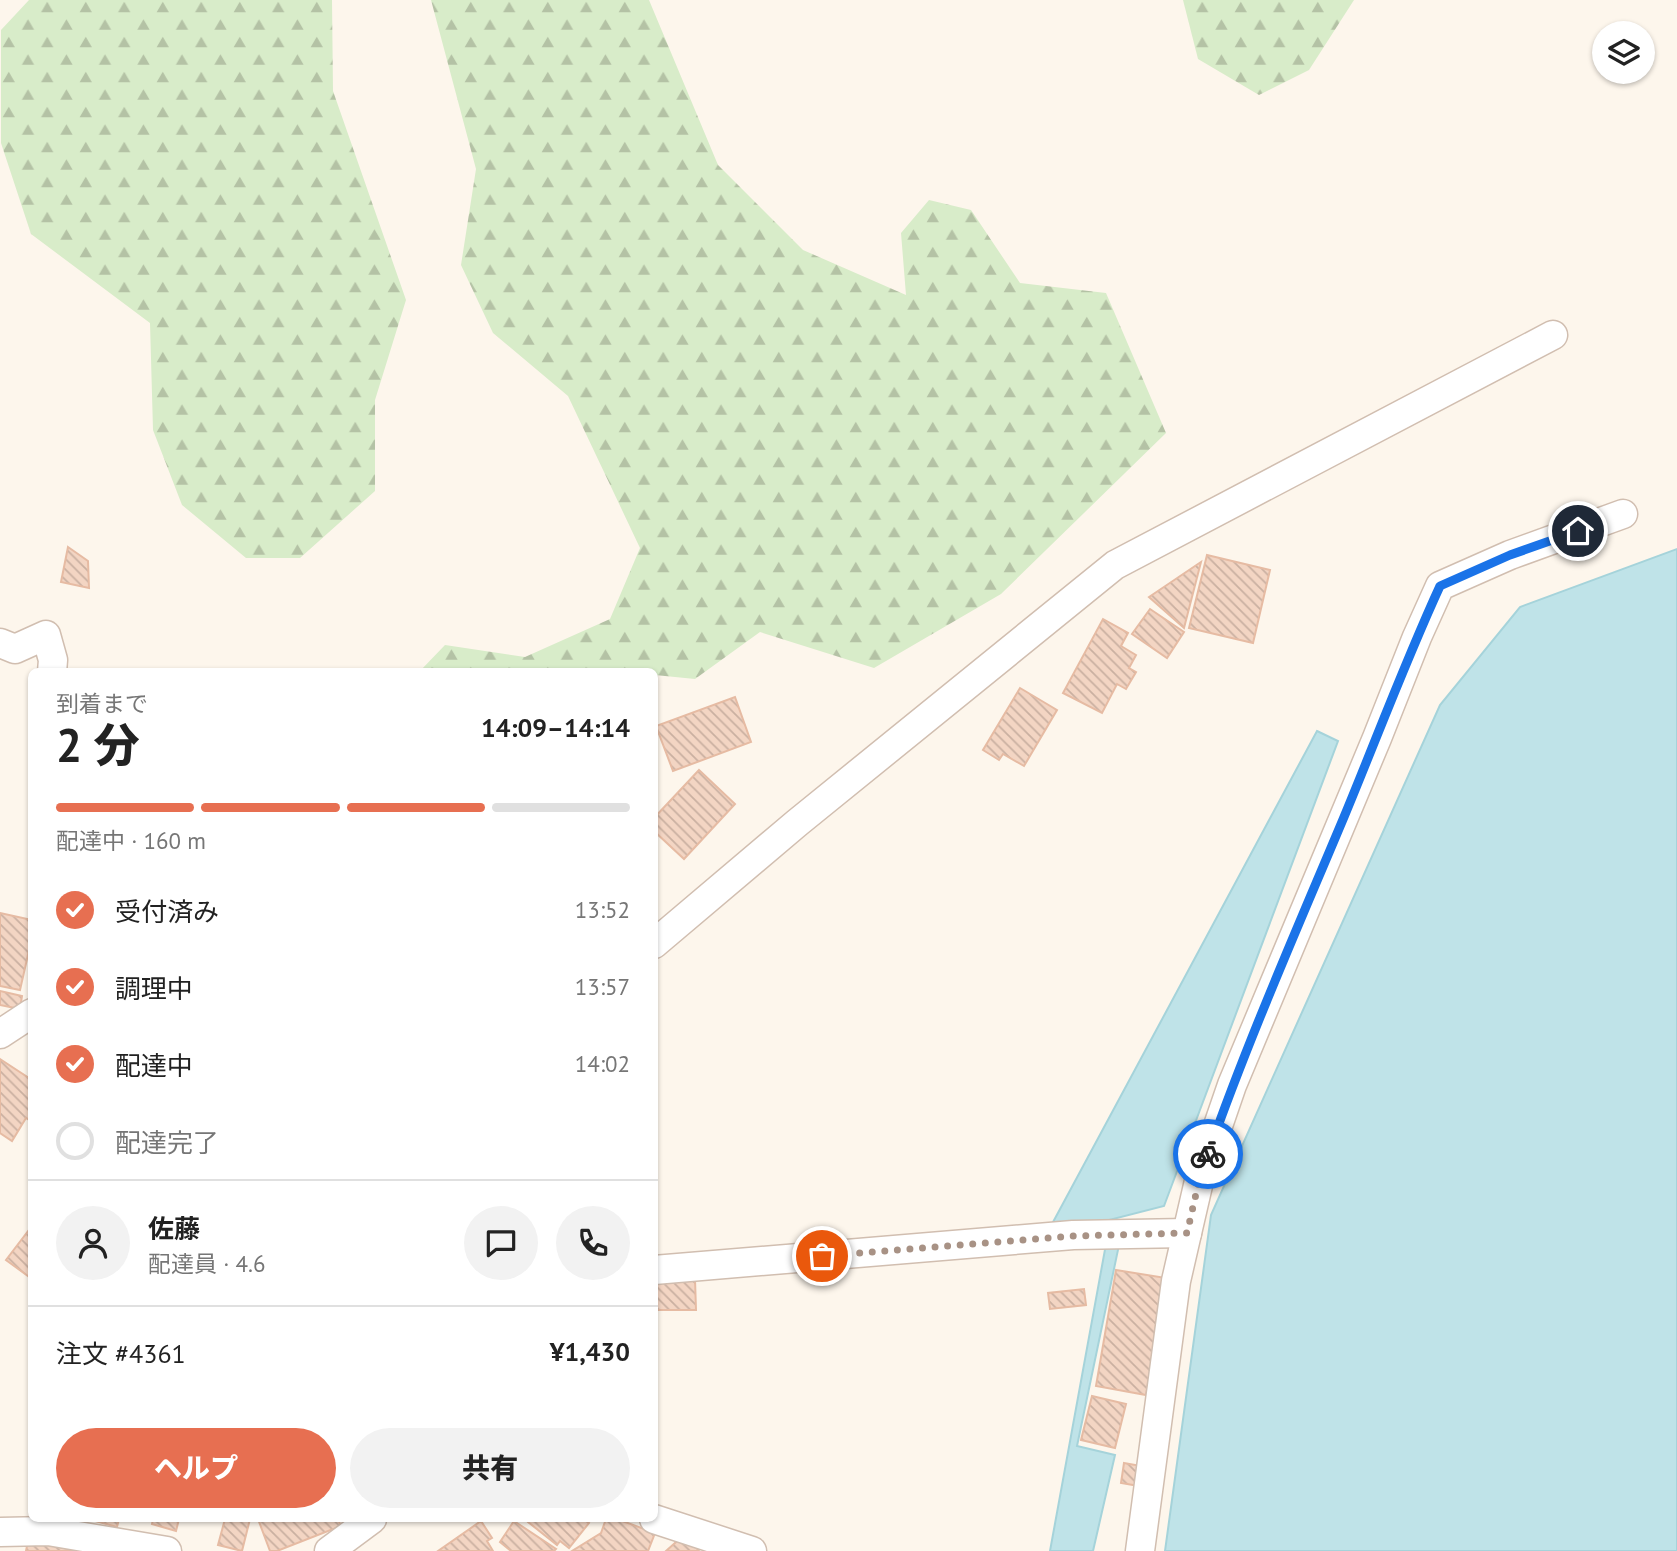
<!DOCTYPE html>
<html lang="ja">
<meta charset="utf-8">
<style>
:root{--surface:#fff;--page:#f2f2f2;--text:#222;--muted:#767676;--line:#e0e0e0;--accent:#e76f51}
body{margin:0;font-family:"PT Sans","Noto Sans JP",sans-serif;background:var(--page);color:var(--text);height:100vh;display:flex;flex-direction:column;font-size:26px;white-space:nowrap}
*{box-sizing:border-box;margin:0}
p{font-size:23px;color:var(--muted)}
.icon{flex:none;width:38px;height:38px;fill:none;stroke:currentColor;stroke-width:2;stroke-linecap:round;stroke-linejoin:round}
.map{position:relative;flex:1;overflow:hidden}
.details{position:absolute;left:28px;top:668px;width:630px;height:854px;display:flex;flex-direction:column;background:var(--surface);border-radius:10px;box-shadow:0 2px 5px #0004}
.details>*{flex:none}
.buttons{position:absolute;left:1592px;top:21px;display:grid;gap:14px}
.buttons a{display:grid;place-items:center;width:63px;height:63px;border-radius:50%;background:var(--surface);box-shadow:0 2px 5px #0004;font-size:35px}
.pin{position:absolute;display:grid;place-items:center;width:60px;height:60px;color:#fff;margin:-30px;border:4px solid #fff;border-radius:50%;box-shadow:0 2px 7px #0007}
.courier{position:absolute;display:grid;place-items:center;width:70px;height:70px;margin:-35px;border:5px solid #1a73e8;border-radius:50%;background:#fff;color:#222;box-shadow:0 2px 9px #0007}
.overview em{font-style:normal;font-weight:800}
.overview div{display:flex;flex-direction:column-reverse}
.overview{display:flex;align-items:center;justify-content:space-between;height:119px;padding:0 28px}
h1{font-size:46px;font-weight:800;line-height:52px}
.bar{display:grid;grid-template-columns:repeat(4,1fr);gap:10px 7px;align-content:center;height:84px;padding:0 28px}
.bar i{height:9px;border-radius:5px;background:var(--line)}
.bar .selected{background:var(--accent)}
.bar p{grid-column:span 4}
.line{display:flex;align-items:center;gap:18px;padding:0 28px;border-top:2px solid var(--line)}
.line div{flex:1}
.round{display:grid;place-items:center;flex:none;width:74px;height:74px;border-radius:37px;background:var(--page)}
ol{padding:0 28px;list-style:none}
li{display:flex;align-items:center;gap:21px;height:77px}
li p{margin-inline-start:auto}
li .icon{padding:7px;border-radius:50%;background:var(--accent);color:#fff;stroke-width:4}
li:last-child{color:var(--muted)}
li i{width:38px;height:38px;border:4px solid var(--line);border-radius:50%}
.button{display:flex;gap:14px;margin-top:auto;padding:14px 28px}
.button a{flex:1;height:80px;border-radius:42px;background:var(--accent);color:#fff;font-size:28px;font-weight:800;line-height:80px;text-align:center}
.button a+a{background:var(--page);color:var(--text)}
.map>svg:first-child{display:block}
.forest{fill:url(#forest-firs)}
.water{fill:#bfe3e8;stroke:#a5d3da;stroke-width:2}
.building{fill:url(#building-back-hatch);stroke:#e6bba3;stroke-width:2}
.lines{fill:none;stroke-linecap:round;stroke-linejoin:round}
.minor-casing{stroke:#d1beb0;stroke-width:31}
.minor{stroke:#fff;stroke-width:28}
.done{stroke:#a89285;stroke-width:7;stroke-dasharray:0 12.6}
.route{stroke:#1a73e8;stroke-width:9}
</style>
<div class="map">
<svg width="1677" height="1551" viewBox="0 0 1677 1551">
<defs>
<pattern id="forest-firs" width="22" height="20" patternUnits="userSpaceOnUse" patternTransform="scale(1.75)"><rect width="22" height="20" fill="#d8ecc9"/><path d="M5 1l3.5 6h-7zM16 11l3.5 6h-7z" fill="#b4c2a5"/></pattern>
<pattern id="building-back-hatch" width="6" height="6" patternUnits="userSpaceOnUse" patternTransform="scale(1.75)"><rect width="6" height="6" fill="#f3d5c3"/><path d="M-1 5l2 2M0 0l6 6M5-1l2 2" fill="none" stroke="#cab0a1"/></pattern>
</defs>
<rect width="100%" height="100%" fill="#fdf6ec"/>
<g class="forest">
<polygon points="29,0 332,0 333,91 406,300 375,400 375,491 300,558 246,558 182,505 153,430 150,323 31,234 1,143 1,30"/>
<polygon points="431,0 649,0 718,165 803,250 906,295 901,233 929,200 971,210 1020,283 1106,293 1166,433 1001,594 874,668 760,632 695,679 655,675 654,672 419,672 445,645 525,657 610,619 640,548 568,396 493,333 461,265 476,169"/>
<polygon points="1183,0 1354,0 1309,70 1259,95 1198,59"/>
</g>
<g class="water">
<polygon points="1677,549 1677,1551 1165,1551 1211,1215 1440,705 1520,607"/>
<polygon points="1317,731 1338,741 1164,1206 1078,1228 1052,1224"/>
<polygon points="1106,1244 1119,1245 1077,1446 1115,1455 1093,1551 1050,1551"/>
</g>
<g class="building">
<polygon points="68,547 88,561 89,588 61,582"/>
<polygon points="1207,555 1270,570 1253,643 1189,628"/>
<polygon points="1201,562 1184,628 1149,597"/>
<polygon points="1150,609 1184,632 1167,658 1132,634"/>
<polygon points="1103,619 1128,633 1121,646 1136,655 1129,668 1136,672 1126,689 1117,684 1102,713 1063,693"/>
<polygon points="1020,688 1057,710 1024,766 1003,754 999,760 983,750"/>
<polygon points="735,697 751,742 673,771 656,726"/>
<polygon points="699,770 735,804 684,859 654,831 654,818"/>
<polygon points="0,913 32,920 32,937 20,990 0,986"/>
<polygon points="0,991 22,996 20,1009 0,1005"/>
<polygon points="0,1059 32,1080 32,1122 26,1118 12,1141 0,1133"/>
<polygon points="32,1226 32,1279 6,1260"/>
<polygon points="1116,1270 1166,1278 1146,1395 1096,1386"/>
<polygon points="695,1279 696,1310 654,1310 654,1280"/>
<polygon points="1084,1289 1086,1305 1050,1309 1048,1293"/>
<polygon points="1092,1396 1126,1404 1115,1448 1081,1440"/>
<polygon points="1124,1463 1141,1466 1139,1486 1121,1483"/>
<polygon points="88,1519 119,1519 117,1527"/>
<polygon points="153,1519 179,1519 176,1531 152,1524"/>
<polygon points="225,1519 250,1519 242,1551 218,1545"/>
<polygon points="258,1519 338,1519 341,1526 277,1551 270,1551"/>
<polygon points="530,1519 584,1519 589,1523 569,1548 560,1541 557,1545 528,1522"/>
<polygon points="606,1519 617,1519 655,1533 648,1551 572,1551 601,1533"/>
<polygon points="481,1521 492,1538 487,1541 493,1551 438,1551"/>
<polygon points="514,1521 556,1549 554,1551 511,1551 500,1542"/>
<polygon points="685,1534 699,1551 666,1551"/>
<polygon points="28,1541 79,1551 26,1551"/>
</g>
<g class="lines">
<g class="minor-casing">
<g id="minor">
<polyline points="0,643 15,649 46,635 53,660 52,672"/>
<polyline points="654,944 797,823 1115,565 1553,335"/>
<polyline points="0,1034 32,1013"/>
<polyline points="654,1270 1073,1235 1187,1233"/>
<polyline points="654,1519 752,1551"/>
<polyline points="0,1532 48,1531 167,1551"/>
<polyline points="329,1551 372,1519"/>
<polyline points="1140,1551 1176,1281 1199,1181 1232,1085 1377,738 1417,637 1440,586 1510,555 1623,514"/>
</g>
</g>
<use href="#minor" class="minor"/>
</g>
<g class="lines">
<polyline class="done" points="822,1256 1073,1236 1187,1233 1199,1181 1208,1154"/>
<path class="route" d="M 1208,1154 C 1248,1040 1297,929 1344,817 C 1376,740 1405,662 1440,586 L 1510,555 L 1578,531"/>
</g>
</svg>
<div class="buttons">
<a><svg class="icon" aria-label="layers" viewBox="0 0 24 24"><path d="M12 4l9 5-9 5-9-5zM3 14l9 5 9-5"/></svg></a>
</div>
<div class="pin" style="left:822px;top:1256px;background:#ea580c"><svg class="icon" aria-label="bag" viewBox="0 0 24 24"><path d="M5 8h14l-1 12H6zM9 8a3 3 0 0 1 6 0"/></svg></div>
<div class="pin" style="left:1578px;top:531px;background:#1f2937"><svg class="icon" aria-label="home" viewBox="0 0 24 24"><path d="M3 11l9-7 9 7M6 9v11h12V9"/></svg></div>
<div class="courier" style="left:1208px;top:1154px"><svg class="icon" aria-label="bike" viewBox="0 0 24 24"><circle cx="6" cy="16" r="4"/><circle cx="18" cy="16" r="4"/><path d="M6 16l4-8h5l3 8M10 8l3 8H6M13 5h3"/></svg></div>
<section class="details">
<div class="overview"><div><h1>2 分</h1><p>到着まで</p></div><em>14:09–14:14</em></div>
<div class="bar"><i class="selected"></i><i class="selected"></i><i class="selected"></i><i></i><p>配達中 · 160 m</p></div>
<ol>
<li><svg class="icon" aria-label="check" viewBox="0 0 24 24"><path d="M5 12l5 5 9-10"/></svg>受付済み<p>13:52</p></li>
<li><svg class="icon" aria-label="check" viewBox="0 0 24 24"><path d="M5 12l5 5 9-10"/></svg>調理中<p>13:57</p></li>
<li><svg class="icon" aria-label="check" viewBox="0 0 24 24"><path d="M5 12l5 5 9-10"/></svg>配達中<p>14:02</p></li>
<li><i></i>配達完了</li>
</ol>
<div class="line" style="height:126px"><a class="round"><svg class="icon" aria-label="person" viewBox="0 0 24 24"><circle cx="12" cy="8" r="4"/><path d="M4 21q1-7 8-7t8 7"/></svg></a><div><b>佐藤</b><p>配達員 · 4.6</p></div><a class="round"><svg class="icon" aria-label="chat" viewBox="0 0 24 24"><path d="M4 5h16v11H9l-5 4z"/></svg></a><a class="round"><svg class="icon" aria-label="phone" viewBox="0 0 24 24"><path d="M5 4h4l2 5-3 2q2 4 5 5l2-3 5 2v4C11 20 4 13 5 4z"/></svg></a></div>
<div class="line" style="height:91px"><div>注文 #4361</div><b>¥1,430</b></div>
<div class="button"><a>ヘルプ</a><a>共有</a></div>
</section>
</div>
